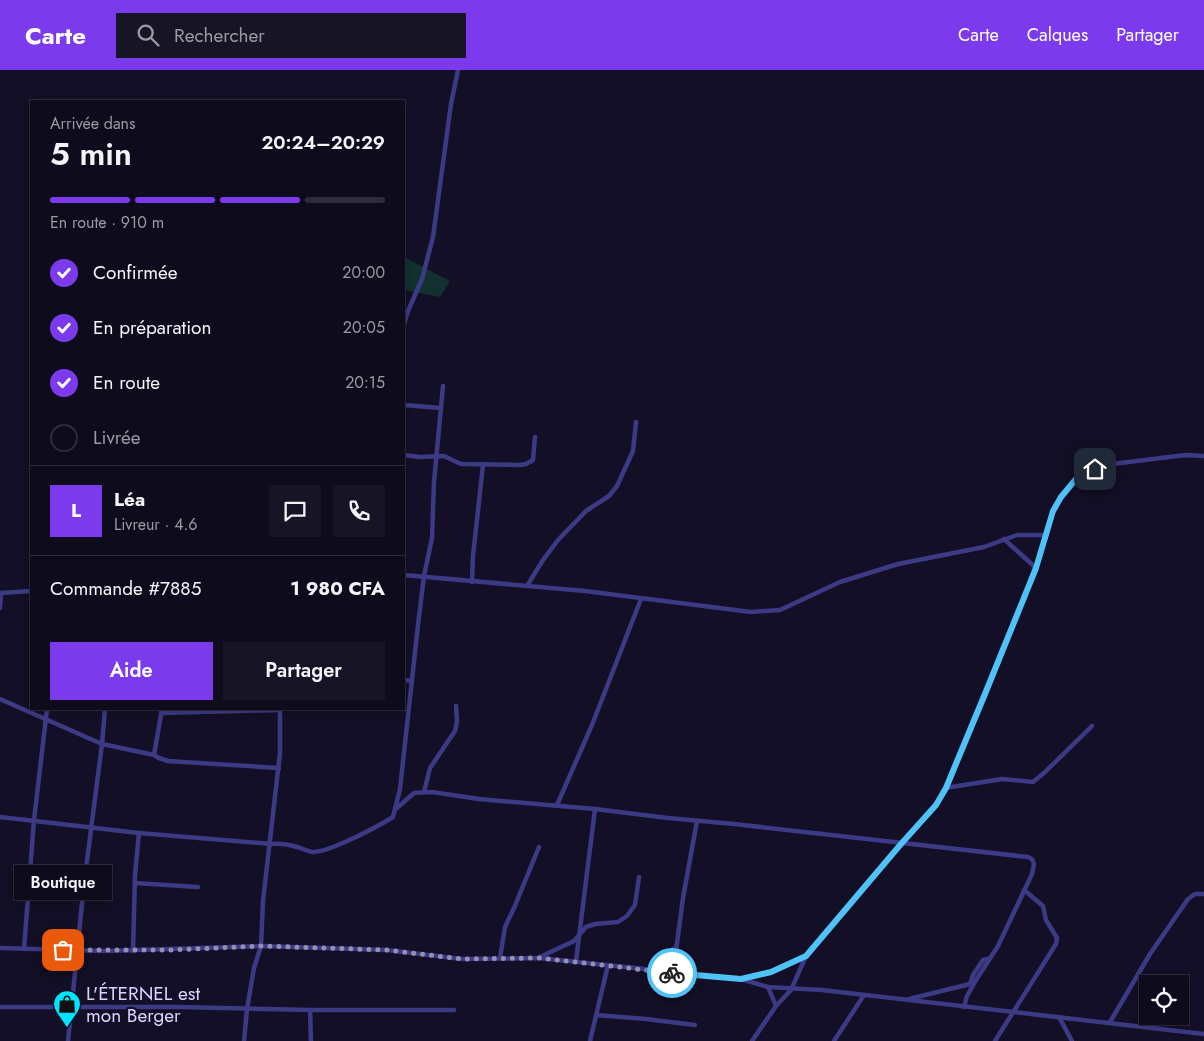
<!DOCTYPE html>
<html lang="fr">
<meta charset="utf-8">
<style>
:root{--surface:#0e0b1c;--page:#171425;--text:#f1f3f6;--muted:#9b9ba3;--line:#2e2b3b;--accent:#7c3aed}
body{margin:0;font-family:Jost,sans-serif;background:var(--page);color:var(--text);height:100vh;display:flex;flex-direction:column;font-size:19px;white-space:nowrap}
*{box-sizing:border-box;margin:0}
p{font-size:16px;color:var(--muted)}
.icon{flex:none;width:28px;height:28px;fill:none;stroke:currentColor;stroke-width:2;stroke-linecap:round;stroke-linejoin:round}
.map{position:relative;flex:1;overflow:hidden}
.drawer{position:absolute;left:30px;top:30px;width:375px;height:610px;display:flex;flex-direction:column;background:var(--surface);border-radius:0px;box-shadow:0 2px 8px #0003,0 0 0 1px var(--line)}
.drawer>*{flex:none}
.buttons{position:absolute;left:1139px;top:905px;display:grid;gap:10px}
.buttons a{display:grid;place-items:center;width:50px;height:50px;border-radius:0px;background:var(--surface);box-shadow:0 2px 8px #0003,0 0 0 1px var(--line);font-size:25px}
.pin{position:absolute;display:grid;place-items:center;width:42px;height:42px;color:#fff;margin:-21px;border-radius:10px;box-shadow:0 2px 8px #0006}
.courier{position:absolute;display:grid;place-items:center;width:50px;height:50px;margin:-25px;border:4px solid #4fc3f7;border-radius:50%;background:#fff;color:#222;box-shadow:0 1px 6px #0007}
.bubble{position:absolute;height:35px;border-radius:0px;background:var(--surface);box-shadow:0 2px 8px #0003,0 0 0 1px var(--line);font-size:16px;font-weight:600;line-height:35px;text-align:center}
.summary em{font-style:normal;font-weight:600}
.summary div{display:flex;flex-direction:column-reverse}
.summary{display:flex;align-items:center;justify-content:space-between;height:85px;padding:0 20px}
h1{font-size:32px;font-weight:600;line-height:38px}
.bar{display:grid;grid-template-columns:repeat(4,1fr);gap:8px 5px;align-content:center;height:60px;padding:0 20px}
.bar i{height:6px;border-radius:4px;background:var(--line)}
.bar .current{background:var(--accent)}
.bar p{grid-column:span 4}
.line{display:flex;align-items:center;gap:12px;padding:0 20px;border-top:1px solid var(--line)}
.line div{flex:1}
.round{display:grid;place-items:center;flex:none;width:52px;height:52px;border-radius:0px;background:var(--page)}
ol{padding:0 20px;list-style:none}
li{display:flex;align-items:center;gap:15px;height:55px}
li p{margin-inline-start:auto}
li .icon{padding:5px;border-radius:50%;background:var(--accent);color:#fff;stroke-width:4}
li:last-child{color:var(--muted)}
li i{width:28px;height:28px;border:2px solid var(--line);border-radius:50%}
.button{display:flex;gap:10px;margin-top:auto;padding:10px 20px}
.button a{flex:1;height:58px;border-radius:0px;background:var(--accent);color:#fff;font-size:20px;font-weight:600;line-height:58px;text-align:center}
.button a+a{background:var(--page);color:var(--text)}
header{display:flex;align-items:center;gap:30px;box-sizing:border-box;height:70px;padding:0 25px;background:var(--accent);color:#fff}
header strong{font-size:24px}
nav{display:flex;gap:28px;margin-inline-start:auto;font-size:18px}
.search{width:350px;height:45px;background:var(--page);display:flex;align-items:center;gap:12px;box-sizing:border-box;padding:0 18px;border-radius:0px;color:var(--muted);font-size:19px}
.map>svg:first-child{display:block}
.green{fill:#12302f}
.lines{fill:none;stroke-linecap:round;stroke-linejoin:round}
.street{stroke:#3d3a85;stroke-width:4.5}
.done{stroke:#948fb3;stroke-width:5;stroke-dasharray:0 9}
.route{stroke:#4fc3f7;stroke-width:6}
.labels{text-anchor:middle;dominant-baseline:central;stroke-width:4.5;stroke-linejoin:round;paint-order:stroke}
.poi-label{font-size:19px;fill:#d9d4ff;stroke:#130f26;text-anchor:start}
</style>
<header>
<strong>Carte</strong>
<div class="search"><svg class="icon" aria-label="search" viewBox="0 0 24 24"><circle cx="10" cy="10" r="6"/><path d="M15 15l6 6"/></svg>Rechercher</div>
<nav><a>Carte</a><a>Calques</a><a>Partager</a></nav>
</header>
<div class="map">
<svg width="1204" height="971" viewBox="0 0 1204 971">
<rect width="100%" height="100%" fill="#130f26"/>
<polygon class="green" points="404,187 450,211 440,227 404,220"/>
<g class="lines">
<g class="street">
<polyline points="404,254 408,241 422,209 433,167 451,34 458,0"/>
<polyline points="404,335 441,338"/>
<polyline points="404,385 420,387 444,386 461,394 520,395 526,394 533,390 535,367"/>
<polyline points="1004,469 1036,498"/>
<polyline points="404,505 585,521 751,542 780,540 840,512 898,494 984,477 1017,465 1047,465"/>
<polyline points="472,512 473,486 483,395"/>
<polyline points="527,516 543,490 558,470 586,441 609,426 617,416 633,381 636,352"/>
<polyline points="0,523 1,523 0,538"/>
<polyline points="1,523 31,521"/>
<polyline points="404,610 412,611"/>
<polyline points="0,629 102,674 84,814 68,971"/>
<polyline points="105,639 102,674 154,685"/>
<polyline points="162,639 154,685 159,688 168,691 279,698"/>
<polyline points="161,643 279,640"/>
<polyline points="945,718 1002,709 1033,712 1044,703 1092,656"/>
<polyline points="424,722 430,698 455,661 457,652 456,636"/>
<polyline points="557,735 592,655 641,529"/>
<polyline points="397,738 414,723 432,722 479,729 595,739 668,748 734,754 1028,787 1032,789 1034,794 1032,804 998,876 976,910 967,926 964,937"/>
<path d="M 0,747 L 139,763 L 271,774 C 280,773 288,774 297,777 C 302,778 307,781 312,782 C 328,783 379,756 393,747 L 400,719 L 418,555 L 424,506 L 432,468 L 434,412 L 443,316"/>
<polyline points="135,813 198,817"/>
<polyline points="0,878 105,881 261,876 387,880 462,889 539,888 741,909 768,917 822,920 1204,964"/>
<polyline points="24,879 34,750 47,639"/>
<polyline points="133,881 135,805 139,763"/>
<polyline points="540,887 574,871 586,857 595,854 618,852 627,846 635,835 639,807"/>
<polyline points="500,888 505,857 514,838 539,777"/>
<polyline points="576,891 595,739"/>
<polyline points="647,900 677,876"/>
<polyline points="673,903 683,828 697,751"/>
<polyline points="742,909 771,902 806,886 872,807 936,735 945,718 1036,498 1053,441 1061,427 1076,409 1095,399 1112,394 1186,385 1204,386"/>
<polyline points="768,917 776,936"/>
<polyline points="909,929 970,914 973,905 983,890 988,889"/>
<polyline points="0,937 179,937 310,940 311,971"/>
<polyline points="310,940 454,940"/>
<polyline points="596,945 646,949 695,955"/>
<polyline points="1059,947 1072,971"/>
<polyline points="1110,952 1150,884 1188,829 1195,824 1204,824"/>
<polyline points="244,971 247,939 254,898 261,876 263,831 280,683 280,639"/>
<polyline points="590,971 608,895"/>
<polyline points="752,971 776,936 791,920 806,886"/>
<polyline points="834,971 864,925"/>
<polyline points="995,971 1056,874 1057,868 1046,850 1043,836 1024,820"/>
</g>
</g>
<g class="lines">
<polyline class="done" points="63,880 170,880 261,876 387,880 462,889 539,888 672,903"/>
<polyline class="route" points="672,903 741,909 771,902 806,886 901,774 936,735 946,718 985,624 1036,498 1053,441 1061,427 1076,409 1095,399"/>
</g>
<defs>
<g id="shop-pin" transform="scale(1.4375)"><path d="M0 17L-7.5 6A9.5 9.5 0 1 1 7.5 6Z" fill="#00e5ff" stroke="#130f26"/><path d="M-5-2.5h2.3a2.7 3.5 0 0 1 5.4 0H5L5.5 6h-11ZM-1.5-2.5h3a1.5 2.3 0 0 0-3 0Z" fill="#111"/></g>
</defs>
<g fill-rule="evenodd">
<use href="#shop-pin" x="67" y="934"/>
</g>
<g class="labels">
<g class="poi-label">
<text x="86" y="923">L'ÉTERNEL est<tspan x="86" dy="22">mon Berger</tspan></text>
</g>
</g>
</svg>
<div class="buttons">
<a><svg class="icon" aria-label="locate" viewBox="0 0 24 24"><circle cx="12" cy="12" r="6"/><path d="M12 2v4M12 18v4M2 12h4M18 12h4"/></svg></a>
</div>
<div class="pin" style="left:63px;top:880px;background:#ea580c"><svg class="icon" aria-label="bag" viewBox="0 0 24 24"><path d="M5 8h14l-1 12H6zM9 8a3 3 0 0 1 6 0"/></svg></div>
<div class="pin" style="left:1095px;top:399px;background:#1f2937"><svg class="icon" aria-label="home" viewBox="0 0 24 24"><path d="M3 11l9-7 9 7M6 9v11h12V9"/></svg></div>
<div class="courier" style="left:672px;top:903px"><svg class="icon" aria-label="bike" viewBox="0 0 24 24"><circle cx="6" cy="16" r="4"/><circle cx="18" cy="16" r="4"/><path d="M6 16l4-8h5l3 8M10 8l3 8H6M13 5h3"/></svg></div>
<div class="bubble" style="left:14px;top:795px;width:98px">Boutique</div>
<section class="drawer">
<div class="summary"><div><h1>5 min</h1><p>Arrivée dans</p></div><em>20:24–20:29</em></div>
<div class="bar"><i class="current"></i><i class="current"></i><i class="current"></i><i></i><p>En route · 910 m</p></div>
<ol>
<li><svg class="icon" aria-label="check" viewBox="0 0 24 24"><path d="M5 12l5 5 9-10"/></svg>Confirmée<p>20:00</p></li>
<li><svg class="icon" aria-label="check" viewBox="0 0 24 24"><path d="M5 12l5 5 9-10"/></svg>En préparation<p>20:05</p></li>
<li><svg class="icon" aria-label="check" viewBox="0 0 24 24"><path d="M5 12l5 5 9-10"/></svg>En route<p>20:15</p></li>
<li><i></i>Livrée</li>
</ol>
<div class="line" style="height:90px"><b class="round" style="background:var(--accent);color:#fff">L</b><div><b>Léa</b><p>Livreur · 4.6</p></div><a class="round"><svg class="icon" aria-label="chat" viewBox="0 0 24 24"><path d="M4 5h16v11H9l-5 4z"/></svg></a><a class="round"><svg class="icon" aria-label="phone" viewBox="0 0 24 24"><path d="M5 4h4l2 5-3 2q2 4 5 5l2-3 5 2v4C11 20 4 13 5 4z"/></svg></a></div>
<div class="line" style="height:65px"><div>Commande #7885</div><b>1 980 CFA</b></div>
<div class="button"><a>Aide</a><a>Partager</a></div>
</section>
</div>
